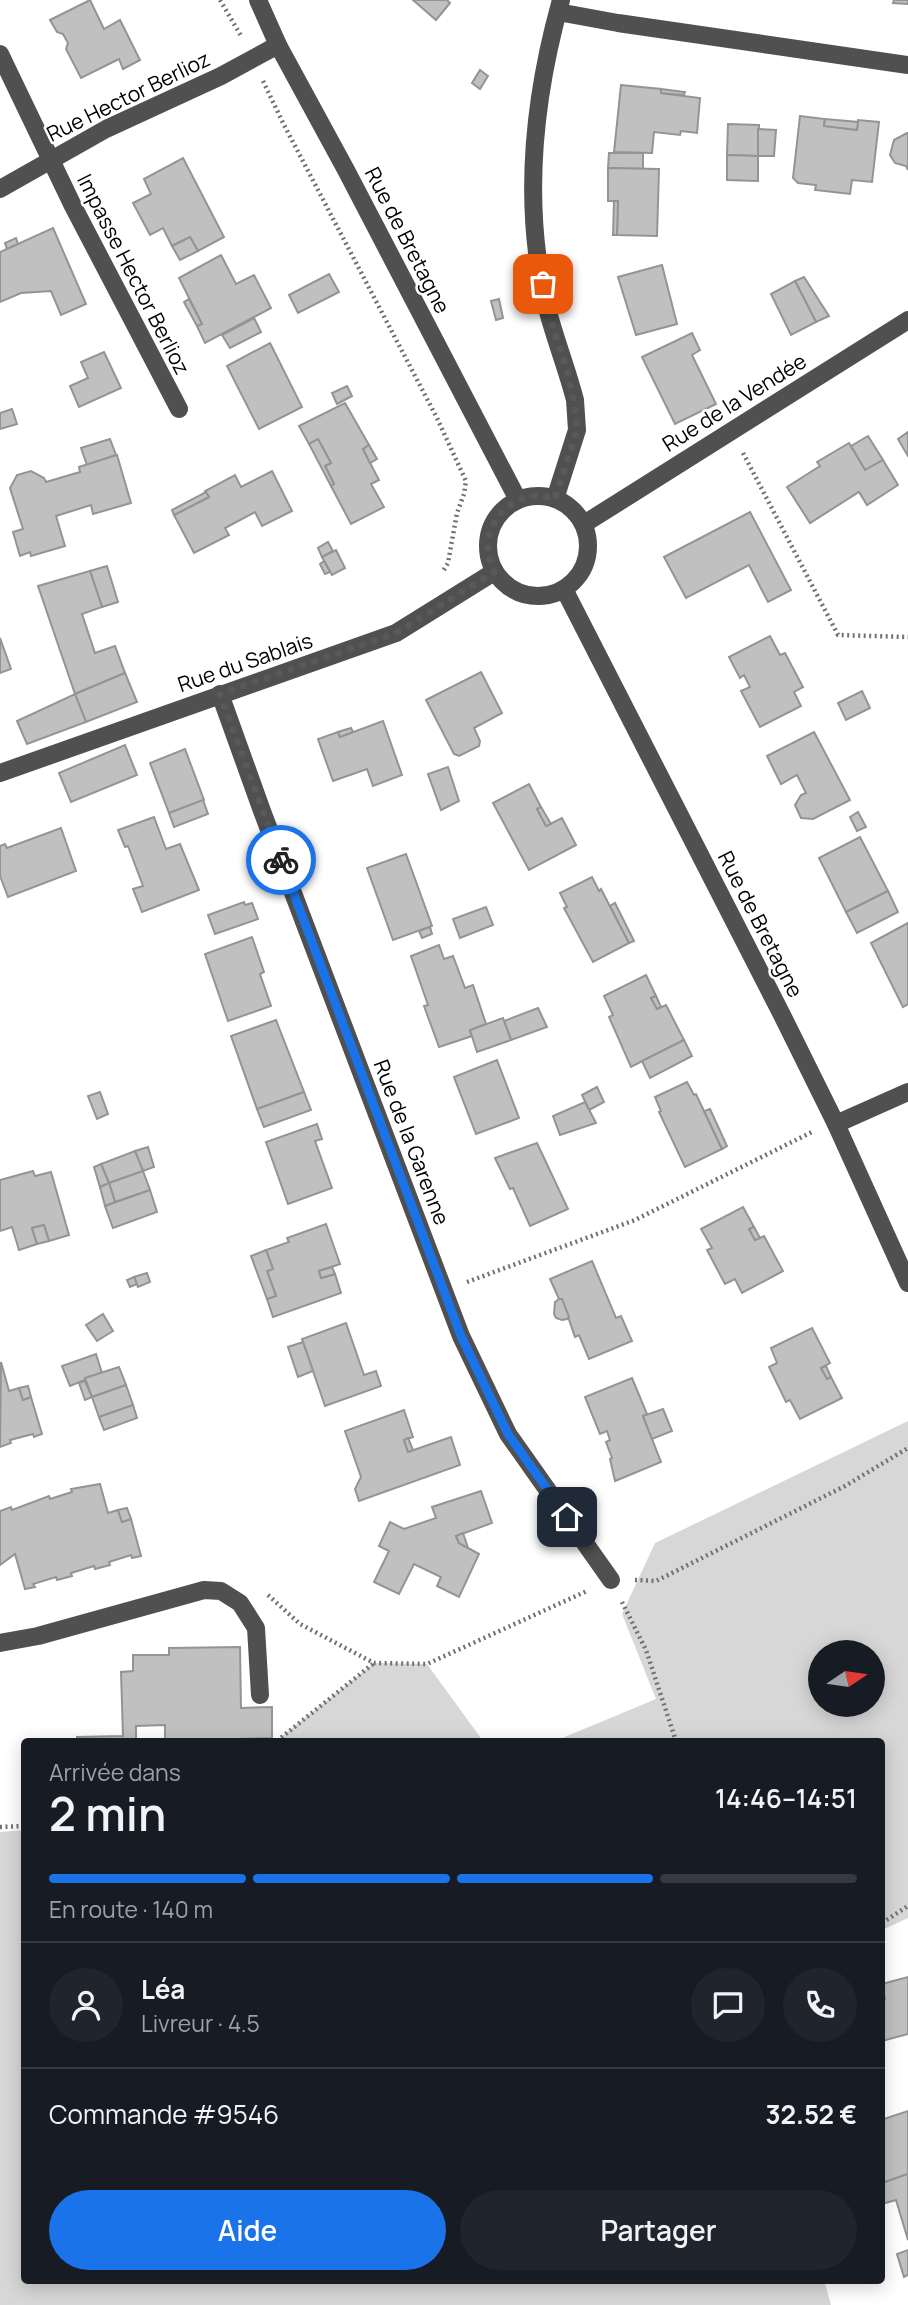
<!DOCTYPE html>
<html lang="fr">
<meta charset="utf-8">
<style>
:root{--surface:#171b24;--page:#20242c;--text:#f1f3f6;--muted:#9ea1a6;--line:#363941;--accent:#1a73e8}
body{margin:0;font-family:Manrope,sans-serif;background:var(--page);color:var(--text);height:100vh;display:flex;flex-direction:column;font-size:26px;white-space:nowrap}
*{box-sizing:border-box;margin:0}
p{font-size:23px;color:var(--muted)}
.icon{flex:none;width:38px;height:38px;fill:none;stroke:currentColor;stroke-width:2;stroke-linecap:round;stroke-linejoin:round}
.map{position:relative;flex:1;overflow:hidden}
.panel{position:absolute;left:21px;top:1738px;width:864px;height:546px;display:flex;flex-direction:column;background:var(--surface);border-radius:7px;box-shadow:0 4px 18px #0003}
.panel>*{flex:none}
.needle{width:46px;rotate:77deg}
.tools{position:absolute;left:808px;top:1640px;display:grid;gap:14px}
.tools a{display:grid;place-items:center;width:77px;height:77px;border-radius:50%;background:var(--surface);box-shadow:0 4px 18px #0003;font-size:35px}
.pin{position:absolute;display:grid;place-items:center;width:60px;height:60px;color:#fff;margin:-30px;border-radius:14px;box-shadow:0 4px 10px #0006}
.courier{position:absolute;display:grid;place-items:center;width:70px;height:70px;margin:-35px;border:5px solid #1a73e8;border-radius:50%;background:#fff;color:#222;box-shadow:0 2px 9px #0007}
.headline em{font-style:normal;font-weight:600}
.headline div{display:flex;flex-direction:column-reverse}
.headline{display:flex;align-items:center;justify-content:space-between;height:119px;padding:0 28px}
h1{font-size:46px;font-weight:600;line-height:52px}
.bar{display:grid;grid-template-columns:repeat(4,1fr);gap:10px 7px;align-content:center;height:84px;padding:0 28px}
.bar i{height:9px;border-radius:5px;background:var(--line)}
.bar .active{background:var(--accent)}
.bar p{grid-column:span 4}
.line{display:flex;align-items:center;gap:18px;padding:0 28px;border-top:2px solid var(--line)}
.line div{flex:1}
.round{display:grid;place-items:center;flex:none;width:74px;height:74px;border-radius:37px;background:var(--page)}
.action{display:flex;gap:14px;margin-top:auto;padding:14px 28px}
.action a{flex:1;height:80px;border-radius:42px;background:var(--accent);color:#fff;font-size:28px;font-weight:600;line-height:80px;text-align:center}
.action a+a{background:var(--page);color:var(--text)}
.map>svg:first-child{display:block}
.green{fill:#d7d7d7;fill-rule:evenodd}
.building{fill:#c0c0c0;stroke:#949494;stroke-width:2}
.lines{fill:none;stroke-linecap:round;stroke-linejoin:round}
.path{stroke:#727272;stroke-width:4.5;stroke-dasharray:2 3.5;stroke-linecap:butt}
.minor{stroke:#505050;stroke-width:18}
.done{stroke:#595959;stroke-width:7;stroke-dasharray:0 12.6}
.route{stroke:#1a73e8;stroke-width:9}
.labels{text-anchor:middle;dominant-baseline:central;stroke-width:5;stroke-linejoin:round;paint-order:stroke}
.street-label{font-size:21px;fill:#000;stroke:#fff}
</style>
<div class="map">
<svg width="908" height="2305" viewBox="0 0 908 2305">
<rect width="100%" height="100%" fill="#fff"/>
<g class="green">
<path d="M 908,1421 L 908,1918 L 882,1930 L 882,1741 L 555,1741 L 656,1699 L 622,1614 L 655,1543 ZM 873,1652 L 873,1704 L 821,1704 L 821,1652 Z"/>
<polygon points="374,1663 427,1664 483,1741 276,1741"/>
<polygon points="24,1830 24,2280 824,2280 831,2305 0,2305 0,1832"/>
</g>
<g class="building">
<polygon points="90,0 104,29 120,20 140,60 123,69 119,59 81,78 66,49 68,43 63,34 57,32 50,20"/>
<polygon points="413,0 447,0 450,3 436,20"/>
<polygon points="894,0 908,0 908,4 893,3"/>
<polygon points="480,70 488,76 480,89 472,83"/>
<polygon points="621,85 661,89 661,93 700,98 697,133 681,131 680,135 654,132 652,153 614,152"/>
<polygon points="661,89 685,92 684,95 661,93"/>
<polygon points="800,116 825,119 824,126 857,130 858,120 879,122 872,182 852,180 850,194 815,190 816,185 798,183 793,178"/>
<polygon points="825,119 858,122 857,130 824,126"/>
<polygon points="728,124 759,125 758,156 727,155"/>
<polygon points="758,129 776,130 774,156 758,156"/>
<polygon points="907,133 908,133 908,170 906,166 895,163 890,155 894,140"/>
<polygon points="609,153 643,153 643,169 608,168"/>
<polygon points="727,155 758,156 758,181 727,180"/>
<polygon points="183,158 224,237 198,251 190,237 172,246 163,228 150,235 133,203 151,194 144,179"/>
<polygon points="608,168 659,169 657,236 617,235 618,201 608,201"/>
<polygon points="614,201 618,201 617,235 613,235"/>
<polygon points="53,228 86,304 61,315 51,291 21,293 0,302 0,252"/>
<polygon points="190,237 198,251 180,260 172,246"/>
<polygon points="16,238 18,244 7,249 5,243"/>
<polygon points="221,255 236,284 254,275 271,308 205,343 197,326 202,324 179,278"/>
<polygon points="662,265 677,324 636,335 618,277"/>
<polygon points="329,274 339,292 298,313 289,295"/>
<polygon points="804,277 829,316 816,322 795,281"/>
<polygon points="795,281 816,322 791,335 771,294"/>
<polygon points="189,299 202,324 197,326 184,302"/>
<polygon points="499,299 503,318 496,320 491,301"/>
<polygon points="254,318 261,332 230,348 222,335"/>
<polygon points="692,333 700,350 692,355 716,404 675,424 642,357"/>
<polygon points="270,343 302,407 259,429 227,366"/>
<polygon points="104,352 121,388 79,407 70,386 88,378 81,362"/>
<polygon points="347,386 352,396 337,404 332,393"/>
<polygon points="345,403 369,445 363,449 379,480 371,484 384,507 351,524 331,486 334,484 325,466 331,463 318,439 309,444 299,426"/>
<polygon points="12,409 17,424 0,429 0,413"/>
<polygon points="908,432 908,456 898,439"/>
<polygon points="868,436 883,460 865,470 851,446"/>
<polygon points="110,439 116,455 87,465 81,448"/>
<polygon points="318,439 331,463 325,466 334,484 331,486 309,444"/>
<polygon points="849,443 865,470 883,460 898,485 867,505 859,492 810,523 787,487 820,466 817,462"/>
<polygon points="369,445 377,459 370,463 363,449"/>
<polygon points="117,455 131,503 93,514 91,505 56,516 65,546 31,556 30,552 20,556 13,532 23,529 10,488 17,475 31,471 44,478 46,482 80,472 79,467"/>
<polygon points="272,471 292,511 262,526 255,512 225,528 229,535 194,553 174,515 209,497 205,491 235,475 241,487"/>
<polygon points="206,492 209,497 174,515 172,510"/>
<polygon points="750,512 791,590 768,602 749,565 686,598 664,557"/>
<polygon points="328,542 333,551 322,557 318,548"/>
<polygon points="336,550 345,568 332,575 322,557"/>
<polygon points="324,561 330,572 325,574 320,564"/>
<polygon points="107,566 118,602 102,607 90,571"/>
<polygon points="90,571 102,607 82,614 95,653 115,646 125,673 75,694 38,586"/>
<polygon points="770,636 780,655 785,653 803,687 794,692 801,706 760,727 741,691 750,687 744,675 740,678 729,657"/>
<polygon points="0,638 11,669 0,673"/>
<polygon points="481,672 502,713 474,728 480,741 479,746 459,756 454,754 426,700"/>
<polygon points="125,673 137,702 86,722 75,694"/>
<polygon points="862,691 870,708 846,720 838,703"/>
<polygon points="75,694 86,722 27,744 17,721"/>
<polygon points="383,721 402,775 373,786 367,769 333,781 318,739 338,732 340,737"/>
<polygon points="351,728 353,732 340,737 338,732"/>
<polygon points="814,732 850,800 813,819 801,818 795,805 801,795 806,793 797,775 781,784 767,756"/>
<polygon points="125,745 137,775 71,802 59,773"/>
<polygon points="185,749 204,800 169,813 150,763"/>
<polygon points="448,767 459,801 441,810 428,774"/>
<polygon points="529,784 541,807 537,809 546,826 562,818 576,845 529,870 493,803"/>
<polygon points="203,800 208,814 174,827 169,813"/>
<polygon points="541,807 551,824 546,826 537,809"/>
<polygon points="858,812 866,827 857,831 850,817"/>
<polygon points="154,817 166,849 180,844 199,890 142,912 133,889 143,886 128,846 125,847 118,830"/>
<polygon points="61,828 76,871 8,897 0,876 0,846 5,844 7,848"/>
<polygon points="860,837 888,891 846,912 819,858"/>
<polygon points="406,854 432,926 393,940 367,868"/>
<polygon points="592,877 599,891 601,889 629,943 593,962 564,908 567,907 560,893"/>
<polygon points="888,891 898,912 857,933 846,912"/>
<polygon points="244,902 245,905 252,903 258,919 215,934 208,915"/>
<polygon points="615,903 634,941 629,943 610,906"/>
<polygon points="486,907 493,925 460,938 453,919"/>
<polygon points="908,923 908,1004 903,1007 871,943"/>
<polygon points="430,927 432,934 422,938 419,931"/>
<polygon points="252,937 264,972 260,974 271,1006 228,1021 205,954"/>
<polygon points="439,945 444,959 453,956 465,988 473,985 486,1024 470,1030 472,1036 439,1047 424,1006 428,1005 411,956"/>
<polygon points="646,975 656,996 651,998 657,1009 666,1005 684,1040 631,1067 609,1017 613,1015 604,996"/>
<polygon points="656,996 661,1007 657,1009 651,998"/>
<polygon points="538,1008 547,1027 511,1040 504,1021"/>
<polygon points="503,1018 511,1040 477,1052 470,1030"/>
<polygon points="276,1020 304,1092 257,1109 231,1036"/>
<polygon points="684,1040 692,1056 650,1078 642,1061"/>
<polygon points="497,1060 519,1118 476,1134 454,1077"/>
<polygon points="687,1082 694,1095 696,1094 722,1149 685,1167 659,1112 661,1111 655,1097"/>
<polygon points="597,1087 604,1102 589,1110 582,1095"/>
<polygon points="100,1092 108,1114 97,1119 88,1096"/>
<polygon points="304,1092 311,1110 264,1127 257,1109"/>
<polygon points="585,1102 596,1123 560,1135 553,1116"/>
<polygon points="710,1109 727,1146 722,1149 704,1111"/>
<polygon points="317,1124 322,1139 315,1141 332,1188 288,1204 266,1142"/>
<polygon points="537,1143 568,1209 530,1226 513,1188 510,1189 495,1158"/>
<polygon points="148,1147 154,1167 143,1171 135,1151"/>
<polygon points="135,1151 143,1171 109,1183 101,1164"/>
<polygon points="101,1164 109,1183 100,1187 94,1167"/>
<polygon points="33,1171 35,1176 51,1172 69,1235 49,1241 44,1225 32,1228 37,1244 19,1250 12,1227 0,1231 0,1180"/>
<polygon points="143,1171 150,1190 115,1202 109,1183"/>
<polygon points="109,1183 115,1202 105,1206 100,1187"/>
<polygon points="150,1190 157,1212 113,1228 105,1206"/>
<polygon points="743,1207 754,1227 749,1229 755,1240 764,1236 783,1271 742,1293 735,1279 725,1284 707,1250 712,1248 701,1229"/>
<polygon points="326,1224 340,1264 319,1271 321,1278 335,1274 341,1293 273,1317 267,1299 276,1296 267,1271 273,1269 266,1250 289,1242 287,1238"/>
<polygon points="44,1225 49,1241 37,1244 32,1228"/>
<polygon points="754,1227 760,1238 755,1240 749,1229"/>
<polygon points="266,1250 273,1269 267,1271 276,1296 267,1299 251,1256"/>
<polygon points="592,1261 616,1318 621,1316 632,1341 589,1359 579,1335 575,1337 562,1299 559,1299 550,1279"/>
<polygon points="332,1267 335,1274 321,1278 319,1271"/>
<polygon points="147,1273 150,1282 138,1287 134,1277"/>
<polygon points="134,1277 137,1284 130,1287 127,1280"/>
<polygon points="559,1299 562,1299 569,1317 567,1319 562,1320 556,1318 554,1314 555,1302"/>
<polygon points="103,1314 113,1331 97,1341 86,1325"/>
<polygon points="346,1323 364,1375 376,1371 381,1386 325,1406 302,1339"/>
<polygon points="812,1328 830,1363 821,1368 827,1379 831,1377 842,1398 800,1419 790,1400 786,1402 769,1367 777,1363 771,1348"/>
<polygon points="303,1342 313,1371 298,1377 288,1347"/>
<polygon points="96,1354 102,1373 70,1386 62,1366"/>
<polygon points="1,1362 9,1391 19,1388 23,1400 31,1397 42,1434 34,1437 33,1434 10,1440 11,1443 0,1447"/>
<polygon points="826,1366 831,1377 827,1379 821,1368"/>
<polygon points="119,1367 126,1385 92,1397 85,1378"/>
<polygon points="632,1378 647,1414 643,1416 661,1462 615,1481 610,1459 612,1458 606,1442 610,1440 607,1431 600,1434 585,1397"/>
<polygon points="85,1381 92,1397 85,1400 79,1383"/>
<polygon points="126,1385 133,1405 99,1417 92,1397"/>
<polygon points="28,1386 31,1397 23,1400 19,1388"/>
<polygon points="133,1405 137,1418 104,1430 99,1417"/>
<polygon points="663,1409 672,1431 652,1439 643,1416"/>
<polygon points="404,1410 413,1437 404,1440 408,1452 451,1437 460,1465 359,1501 355,1489 361,1477 345,1431"/>
<polygon points="408,1438 413,1450 408,1452 404,1440"/>
<polygon points="100,1484 108,1513 118,1510 122,1522 131,1519 141,1556 132,1558 131,1555 109,1562 110,1565 95,1569 94,1566 71,1573 72,1576 57,1580 56,1577 33,1584 35,1587 25,1589 15,1554 0,1565 0,1511 11,1507 12,1510 49,1496 50,1499 72,1492 71,1489"/>
<polygon points="481,1491 492,1523 456,1536 459,1543 479,1554 459,1597 437,1586 441,1577 414,1564 399,1594 374,1582 389,1551 379,1546 390,1522 404,1529 436,1518 432,1507"/>
<polygon points="127,1508 131,1519 122,1522 118,1510"/>
<polygon points="463,1533 468,1548 459,1543 456,1536"/>
<polygon points="240,1647 241,1708 272,1707 272,1738 165,1741 165,1725 136,1726 136,1741 77,1741 77,1737 123,1736 121,1672 133,1671 133,1655 169,1655 169,1648"/>
<polygon points="908,1977 908,2034 882,2041 882,2000 885,1999 882,1984"/>
<polygon points="908,2111 908,2174 882,2183 882,2112 884,2119"/>
<polygon points="908,2174 908,2240 896,2200 882,2204 882,2183"/>
<polygon points="908,2250 908,2275 904,2277 897,2254"/>
</g>
<g class="lines">
<g class="path">
<polyline points="220,0 241,36"/>
<polyline points="263,81 283,123 437,418 466,481 464,494 457,513 448,563 442,573"/>
<polyline points="743,453 838,635 908,637"/>
<polyline points="467,1282 635,1220 812,1132"/>
<polyline points="635,1580 656,1581 845,1486 908,1448"/>
<polyline points="268,1595 300,1624 374,1663 427,1664 587,1591"/>
<polyline points="622,1602 646,1650 676,1741"/>
<polyline points="277,1741 374,1663"/>
<polyline points="0,1827 24,1826"/>
<polyline points="882,1923 908,1906"/>
</g>
<g class="minor">
<polyline points="258,0 278,45 346,170 518,500"/>
<polyline points="558,12 618,23 908,65"/>
<polyline points="0,54 73,206 179,409"/>
<polyline points="0,189 106,129 221,76 278,45"/>
<circle cx="538" cy="546" r="50"/>
<path d="M 555,499 L 577,430 L 575,400 C 567,369 555,339 547,308 C 522,205 533,100 561,0"/>
<polyline points="584,524 908,320"/>
<polyline points="564,589 781,1013 836,1124 908,1283"/>
<polyline points="220,694 262,811 461,1336 508,1434 611,1580"/>
<polyline points="0,773 396,633 494,572"/>
<polyline points="836,1124 908,1092"/>
<polyline points="0,1643 38,1636 204,1590 221,1591 240,1603 256,1628 260,1695"/>
</g>
</g>
<g class="lines">
<path class="done" d="M 281,860 L 220,694 L 396,633 L 494,572 C 492,565 488,557 488,550 C 486,523 510,495 539,496 C 544,496 550,498 555,499 L 577,430 L 576,416 L 569,376 L 553,327 L 543,284"/>
<polyline class="route" points="281,860 461,1336 508,1434 567,1517"/>
</g>
<g class="labels">
<g class="street-label">
<text transform="translate(128 96) rotate(-26)">Rue Hector Berlioz</text>
<text transform="translate(408 240) rotate(63)">Rue de Bretagne</text>
<text transform="translate(134 274) rotate(63)">Impasse Hector Berlioz</text>
<text transform="translate(734 402) rotate(-32)">Rue de la Vendée</text>
<text transform="translate(245 662) rotate(-19)">Rue du Sablais</text>
<text transform="translate(761 924) rotate(63)">Rue de Bretagne</text>
<text transform="translate(412 1142) rotate(69)">Rue de la Garenne</text>
</g>
</g>
</svg>
<div class="tools">
<a><svg class="needle" viewBox="-14 -14 28 28"><path d="M0-13l5 13h-10z" fill="#e53935"/><path d="M0 13l5-13h-10z" fill="#9ea1a6"/></svg></a>
</div>
<div class="pin" style="left:543px;top:284px;background:#ea580c"><svg class="icon" aria-label="bag" viewBox="0 0 24 24"><path d="M5 8h14l-1 12H6zM9 8a3 3 0 0 1 6 0"/></svg></div>
<div class="pin" style="left:567px;top:1517px;background:#1f2937"><svg class="icon" aria-label="home" viewBox="0 0 24 24"><path d="M3 11l9-7 9 7M6 9v11h12V9"/></svg></div>
<div class="courier" style="left:281px;top:860px"><svg class="icon" aria-label="bike" viewBox="0 0 24 24"><circle cx="6" cy="16" r="4"/><circle cx="18" cy="16" r="4"/><path d="M6 16l4-8h5l3 8M10 8l3 8H6M13 5h3"/></svg></div>
<section class="panel">
<div class="headline"><div><h1>2 min</h1><p>Arrivée dans</p></div><em>14:46–14:51</em></div>
<div class="bar"><i class="active"></i><i class="active"></i><i class="active"></i><i></i><p>En route · 140 m</p></div>
<div class="line" style="height:126px"><a class="round"><svg class="icon" aria-label="person" viewBox="0 0 24 24"><circle cx="12" cy="8" r="4"/><path d="M4 21q1-7 8-7t8 7"/></svg></a><div><b>Léa</b><p>Livreur · 4.5</p></div><a class="round"><svg class="icon" aria-label="chat" viewBox="0 0 24 24"><path d="M4 5h16v11H9l-5 4z"/></svg></a><a class="round"><svg class="icon" aria-label="phone" viewBox="0 0 24 24"><path d="M5 4h4l2 5-3 2q2 4 5 5l2-3 5 2v4C11 20 4 13 5 4z"/></svg></a></div>
<div class="line" style="height:91px"><div>Commande #9546</div><b>32.52 €</b></div>
<div class="action"><a>Aide</a><a>Partager</a></div>
</section>
</div>
